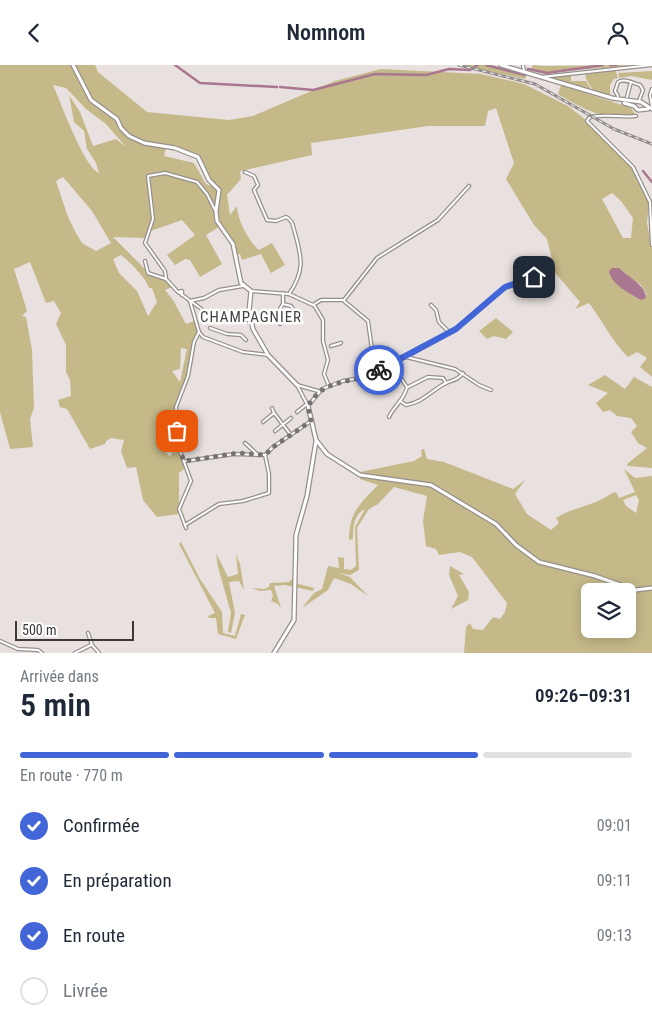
<!DOCTYPE html>
<html lang="fr">
<meta charset="utf-8">
<style>
:root{--surface:#fff;--page:#f2f2f3;--text:#1f2937;--muted:#747a83;--line:#e0e1e3;--accent:#4265d8}
body{margin:0;font-family:"Roboto Condensed",sans-serif;background:var(--page);color:var(--text);height:100vh;display:flex;flex-direction:column;font-size:19px;white-space:nowrap}
*{box-sizing:border-box;margin:0}
p{font-size:16px;color:var(--muted)}
.icon{flex:none;width:28px;height:28px;fill:none;stroke:currentColor;stroke-width:2;stroke-linecap:round;stroke-linejoin:round}
.map{position:relative;height:588px;overflow:hidden}
.side{display:flex;flex-direction:column;background:var(--surface);flex:1}
.side>*{flex:none}
.controls{position:absolute;left:581px;top:518px;display:grid;gap:10px}
.controls a{display:grid;place-items:center;width:55px;height:55px;border-radius:8px;background:var(--surface);box-shadow:0 2px 12px #0003;font-size:25px}
.scale{position:absolute;left:15px;bottom:12px;width:119px;box-sizing:border-box;padding-left:5px;border:2px solid #3b3837;border-top:0;font-size:14px;line-height:18px;white-space:nowrap;color:#3b3837;-webkit-text-stroke:4px #fff;paint-order:stroke}
.pin{position:absolute;display:grid;place-items:center;width:42px;height:42px;color:#fff;margin:-21px;border-radius:10px;box-shadow:0 2px 8px #0006}
.courier{position:absolute;display:grid;place-items:center;width:50px;height:50px;margin:-25px;border:4px solid #4265d8;border-radius:50%;background:#fff;color:#222;box-shadow:0 1px 6px #0007}
.head em{font-style:normal;font-weight:600}
.head div{display:flex;flex-direction:column-reverse}
.head{display:flex;align-items:center;justify-content:space-between;height:85px;padding:0 20px}
h1{font-size:32px;font-weight:600;line-height:38px}
.bar{display:grid;grid-template-columns:repeat(4,1fr);gap:8px 5px;align-content:center;height:60px;padding:0 20px}
.bar i{height:6px;border-radius:4px;background:var(--line)}
.bar .active{background:var(--accent)}
.bar p{grid-column:span 4}
ol{padding:0 20px;list-style:none}
li{display:flex;align-items:center;gap:15px;height:55px}
li p{margin-inline-start:auto}
li .icon{padding:5px;border-radius:50%;background:var(--accent);color:#fff;stroke-width:4}
li:last-child{color:var(--muted)}
li i{width:28px;height:28px;border:2px solid var(--line);border-radius:50%}
header{display:flex;justify-content:space-between;align-items:center;height:65px;padding:0 20px;background:var(--surface);font-size:22px;font-weight:600}
.map>svg:first-child{display:block}
.green{fill:#c5b889;fill-rule:evenodd}
.water{fill:#aa7791}
.lines{fill:none;stroke-linecap:round;stroke-linejoin:round}
.canal{stroke:#aa7791;stroke-width:2.5}
.minor-casing{stroke:#96908d;stroke-width:4.5}
.tertiary-casing{stroke:#96908d;stroke-width:5.5}
.minor{stroke:#fff;stroke-width:2}
.tertiary{stroke:#fff;stroke-width:3}
.rail-casing{stroke:#918c8a;stroke-width:3}
.rail{stroke:#fff;stroke-width:1;stroke-dasharray:4;stroke-linecap:butt}
.done{stroke:#787372;stroke-width:5;stroke-dasharray:0 9}
.route{stroke:#4265d8;stroke-width:6}
.labels{text-anchor:middle;dominant-baseline:central;stroke-width:5;stroke-linejoin:round;paint-order:stroke}
.quarter-label{font-size:15px;letter-spacing:1px;fill:#46413f;stroke:#fff}
</style>
<header><svg class="icon" aria-label="back" viewBox="0 0 24 24"><path d="M15 5l-7 7 7 7"/></svg>Nomnom<svg class="icon" aria-label="person" viewBox="0 0 24 24"><circle cx="12" cy="8" r="4"/><path d="M4 21q1-7 8-7t8 7"/></svg></header>
<div class="map">
<svg width="652" height="588" viewBox="0 0 652 588">
<rect width="100%" height="100%" fill="#e8e1df"/>
<g class="green">
<path d="M 0,0 L 95,0 L 98,7 L 147,47 L 229,55 L 253,51 L 335,16 L 381,4 L 481,9 L 524,19 L 568,41 L 586,55 L 630,100 L 649,136 L 647,158 L 652,183 L 652,312 L 640,302 L 647,293 L 637,287 L 628,292 C 613,278 602,255 589,238 L 575,244 L 580,237 L 552,204 L 551,190 L 547,174 L 534,160 L 506,114 L 514,98 L 496,43 L 488,46 L 485,61 L 428,61 L 311,78 L 312,90 L 240,106 L 241,114 L 227,130 L 230,150 L 237,141 C 237,154 249,177 259,185 L 272,178 L 285,200 L 271,208 L 261,189 L 242,195 L 240,189 L 236,189 L 230,175 L 219,162 L 206,170 L 222,199 L 200,212 L 190,195 L 185,194 L 175,200 L 167,190 L 195,170 L 182,155 L 148,167 L 145,173 L 113,172 L 145,204 L 146,209 L 165,215 L 172,222 L 165,225 L 173,235 L 186,259 L 194,256 L 198,267 L 194,275 L 187,312 L 176,339 L 176,362 L 167,373 L 164,385 L 169,391 L 172,390 L 171,384 L 175,388 L 179,386 L 184,396 L 184,404 L 179,408 L 179,449 L 157,452 L 143,435 L 136,402 L 127,403 L 121,386 L 124,375 L 111,373 L 106,376 L 105,379 L 90,384 L 67,344 L 60,342 L 58,335 L 71,331 L 70,315 L 66,307 L 66,280 L 56,259 L 61,248 L 54,236 L 46,238 L 30,197 L 14,204 L 27,246 L 22,251 L 26,252 L 32,285 L 34,343 L 30,354 L 33,382 L 10,384 L 0,347 ZM 53,20 L 66,23 L 86,44 L 106,59 L 126,82 L 116,74 L 93,81 L 80,47 L 69,30 L 74,57 L 84,66 L 87,84 L 96,98 L 99,108 C 84,102 61,38 53,20 ZM 167,79 L 198,89 L 212,117 L 221,126 L 217,147 C 217,133 222,124 206,119 L 194,98 L 164,91 ZM 63,112 L 92,146 L 111,178 L 96,186 L 82,178 L 76,168 L 68,152 L 56,116 ZM 612,128 L 621,136 L 633,153 L 631,173 L 623,173 L 602,134 ZM 121,190 C 130,197 146,213 149,223 L 152,223 L 157,237 L 148,251 L 137,226 L 119,208 L 113,194 ZM 622,206 L 641,220 L 647,230 C 632,231 620,223 610,211 ZM 181,283 L 187,284 L 180,317 L 172,306 L 180,304 Z"/>
<polygon points="461,0 490,0 526,11 525,14"/>
<polygon points="533,0 543,1 635,0 544,8 531,4"/>
<polygon points="615,4 618,13 614,14 610,20 610,30 593,25 586,14 585,7"/>
<polygon points="618,4 619,8 652,6 652,15 631,11 619,13"/>
<polygon points="571,8 571,16 586,16 591,24 546,11"/>
<path d="M 561,20 L 631,43 L 635,49 L 633,51 C 596,51 590,48 558,29 Z"/>
<polygon points="496,253 513,267 506,274 494,271 487,274 479,266"/>
<polygon points="605,310 625,324 634,312 652,322 652,403 628,401 627,399 647,383 638,378 631,367 637,361 631,353 617,351 610,345 603,347 596,338 608,328 588,320"/>
<path d="M 424,384 L 427,394 L 444,397 L 513,424 L 525,415 L 515,429 L 527,449 L 551,465 L 559,458 L 556,453 C 572,443 587,442 602,434 C 607,432 610,428 616,427 L 619,433 L 635,427 L 624,404 L 635,413 L 652,411 L 652,588 L 464,588 L 466,562 L 470,558 L 473,564 L 483,565 L 493,552 L 500,554 L 505,547 L 507,538 L 472,492 L 460,487 L 439,490 L 436,484 L 426,481 L 423,456 L 427,431 L 394,422 L 378,439 L 369,444 L 357,463 L 359,505 L 350,510 L 339,508 L 350,512 L 368,531 L 351,519 L 334,513 L 328,525 L 302,543 L 314,528 L 322,524 L 328,501 L 339,503 L 338,492 L 344,493 L 344,504 L 351,505 L 356,501 L 355,462 L 365,444 C 354,449 353,462 353,474 L 349,475 C 349,447 360,439 378,420 L 360,414 L 360,407 L 414,396 L 422,391 L 421,385 ZM 636,430 L 639,435 L 636,448 L 626,441 L 623,435 ZM 590,526 L 628,526 L 628,564 L 590,564 Z"/>
<polygon points="181,477 200,514 222,547 223,568 235,571 241,549 245,550 236,574 218,569 216,553 209,553 208,551 215,548 179,479"/>
<polygon points="216,488 228,512 238,509 236,489 240,499 244,525 239,516 229,517 235,548 231,568 228,567 231,548 218,502"/>
<polygon points="450,501 464,509 459,510 469,527 468,535 451,544 458,531 449,510"/>
<polygon points="292,514 295,518 314,523 313,526 285,520 274,521 281,543 278,539 271,536 273,531 271,525 259,526 252,523 264,524 269,522 270,518 289,517"/>
</g>
<path class="water" d="M 612,203 L 619,203 C 628,212 646,220 646,233 L 641,235 C 630,228 611,220 609,206 Z"/>
<g class="lines">
<g class="canal">
<polyline points="175,0 200,18 277,22"/>
<polyline points="486,0 525,10"/>
<polyline points="610,0 617,0"/>
<polyline points="528,4 547,8 603,0"/>
<polyline points="280,22 313,25 375,9 426,10 449,4 470,5 478,0"/>
<polyline points="643,106 652,117"/>
</g>
<g class="minor-casing">
<g id="minor">
<polyline points="523,0 524,6"/>
<polyline points="541,12 652,0"/>
<polyline points="652,24 650,30 652,41"/>
<path d="M 618,31 L 615,26 L 618,17 C 624,13 633,18 640,20 L 643,25 L 639,36"/>
<polyline points="627,32 631,17"/>
<path d="M 636,51 C 624,53 597,48 589,53 L 587,56 L 633,102 L 650,137 L 652,180"/>
<path d="M 245,107 L 254,111 L 258,120 L 254,125 L 267,155 L 276,156 L 286,152 C 293,155 293,162 295,168 C 302,193 305,206 289,229"/>
<polyline points="145,196 148,208 166,214 177,226 215,254 226,255 238,252 251,256"/>
<polyline points="166,214 165,206 145,178 153,154 148,111 165,108 197,117 207,129 215,145"/>
<polyline points="251,226 289,229 313,240 321,235 344,235"/>
<polyline points="178,227 182,226 182,230"/>
<polyline points="344,235 377,193 438,155 469,121"/>
<polyline points="190,236 199,267 203,272 243,287 268,290"/>
<polyline points="190,236 204,233 219,225 243,221"/>
<polyline points="344,236 368,256 374,299 378,305"/>
<polyline points="283,239 291,241 300,255"/>
<polyline points="314,240 323,255 323,276 328,295 324,309 329,321"/>
<polyline points="431,240 436,245 439,257 450,268"/>
<polyline points="280,259 278,247 283,239 283,228"/>
<polyline points="210,263 227,269 241,270 246,275"/>
<polyline points="331,281 341,278"/>
<polyline points="406,292 455,304 479,320 491,325"/>
<polyline points="297,320 308,341 322,324 343,316 365,312 406,292 456,264 505,223 534,212"/>
<polyline points="297,320 318,326"/>
<polyline points="408,322 428,312 443,313 446,318"/>
<path d="M 400,336 L 406,340 C 422,338 432,325 446,318 C 453,315 458,315 463,308"/>
<polyline points="272,343 274,348"/>
<polyline points="297,347 307,339"/>
<path d="M 389,352 C 394,341 405,334 407,322 L 391,298"/>
<polyline points="263,357 274,348 291,370"/>
<polyline points="275,366 291,353"/>
<polyline points="169,370 177,354"/>
<polyline points="245,378 258,390"/>
<polyline points="265,390 273,382 311,356"/>
<polyline points="186,396 234,389 265,390"/>
<polyline points="185,460 219,439 243,436 269,428 269,409 265,390"/>
<polyline points="186,463 179,444 191,416 179,383 176,342 188,311 194,277 199,267"/>
<polyline points="88,568 92,580 99,588"/>
<polyline points="0,576 18,584 38,585 42,588"/>
<polyline points="75,588 91,580"/>
</g>
</g>
<g class="tertiary-casing">
<g id="tertiary">
<polyline points="73,0 91,35 117,54 121,63 129,71 144,78 175,83 198,92 209,115 219,125 216,146 217,156 233,179 241,218 251,226 249,246 253,264 268,290 297,320"/>
<polyline points="501,0 612,33 641,37 652,44"/>
<polyline points="624,38 634,41 638,45 648,44"/>
<polyline points="308,341 316,375 327,389 360,410 431,420 496,459 516,480 539,497 595,511 635,525 652,523"/>
<polyline points="274,588 294,555 296,470 307,431 316,376"/>
</g>
</g>
<use href="#minor" class="minor"/>
<use href="#tertiary" class="tertiary"/>
<g class="rail-casing">
<polyline id="rail" points="459,0 535,19 614,64 652,79"/>
</g>
<use href="#rail" class="rail"/>
</g>
<g class="lines">
<path class="done" d="M 177,366 L 179,383 L 184,396 L 239,388 L 265,390 L 273,382 L 311,356 L 308,341 C 326,310 354,321 379,305"/>
<polyline class="route" points="379,305 456,264 505,222 534,212"/>
</g>
<g class="labels">
<g class="quarter-label">
<text x="251" y="252">CHAMPAGNIER</text>
</g>
</g>
</svg>
<div class="controls">
<a><svg class="icon" aria-label="layers" viewBox="0 0 24 24"><path d="M12 4l9 5-9 5-9-5zM3 14l9 5 9-5"/></svg></a>
</div>
<div class="scale">500 m</div>
<div class="pin" style="left:177px;top:366px;background:#ea580c"><svg class="icon" aria-label="bag" viewBox="0 0 24 24"><path d="M5 8h14l-1 12H6zM9 8a3 3 0 0 1 6 0"/></svg></div>
<div class="pin" style="left:534px;top:212px;background:#1f2937"><svg class="icon" aria-label="home" viewBox="0 0 24 24"><path d="M3 11l9-7 9 7M6 9v11h12V9"/></svg></div>
<div class="courier" style="left:379px;top:305px"><svg class="icon" aria-label="bike" viewBox="0 0 24 24"><circle cx="6" cy="16" r="4"/><circle cx="18" cy="16" r="4"/><path d="M6 16l4-8h5l3 8M10 8l3 8H6M13 5h3"/></svg></div>
</div>
<section class="side">
<div class="head"><div><h1>5 min</h1><p>Arrivée dans</p></div><em>09:26–09:31</em></div>
<div class="bar"><i class="active"></i><i class="active"></i><i class="active"></i><i></i><p>En route · 770 m</p></div>
<ol>
<li><svg class="icon" aria-label="check" viewBox="0 0 24 24"><path d="M5 12l5 5 9-10"/></svg>Confirmée<p>09:01</p></li>
<li><svg class="icon" aria-label="check" viewBox="0 0 24 24"><path d="M5 12l5 5 9-10"/></svg>En préparation<p>09:11</p></li>
<li><svg class="icon" aria-label="check" viewBox="0 0 24 24"><path d="M5 12l5 5 9-10"/></svg>En route<p>09:13</p></li>
<li><i></i>Livrée</li>
</ol>
</section>
